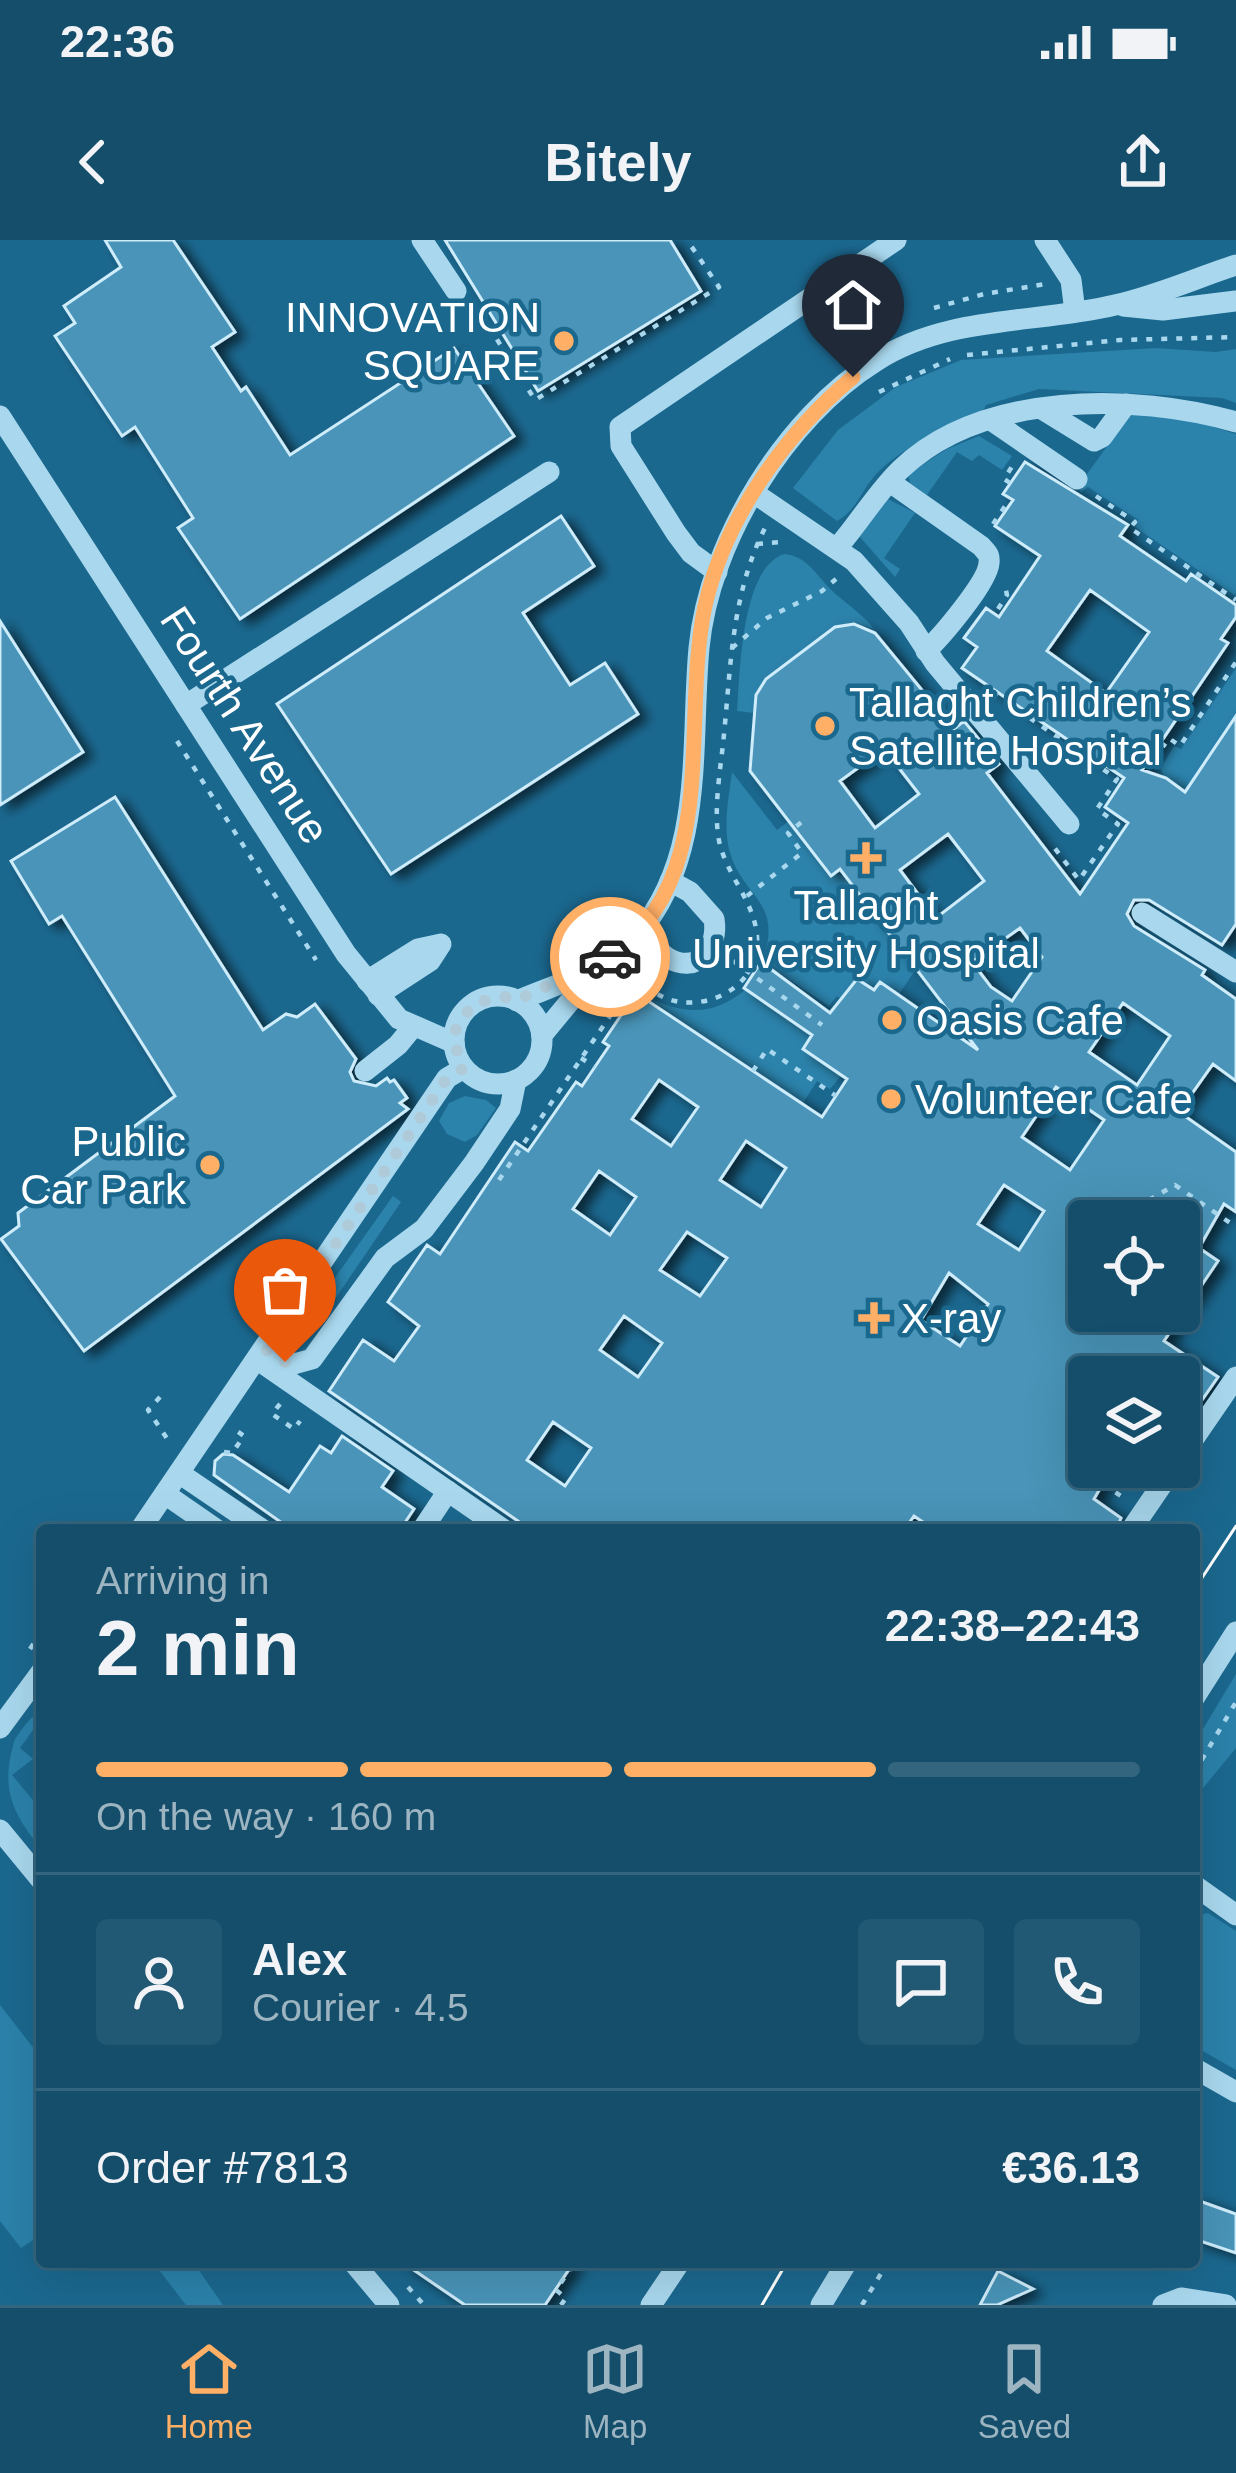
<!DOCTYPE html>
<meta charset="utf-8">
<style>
:root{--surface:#144e6b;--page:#215873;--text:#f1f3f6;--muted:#9db4c1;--line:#33657e;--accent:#ffaf66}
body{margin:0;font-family:Helvetica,sans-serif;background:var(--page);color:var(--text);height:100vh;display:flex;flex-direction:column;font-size:45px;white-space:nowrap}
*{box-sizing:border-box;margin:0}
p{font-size:39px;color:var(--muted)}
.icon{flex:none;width:66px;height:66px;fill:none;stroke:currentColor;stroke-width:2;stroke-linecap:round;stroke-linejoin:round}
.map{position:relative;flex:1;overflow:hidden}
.sheet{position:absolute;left:36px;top:1284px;width:1164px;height:744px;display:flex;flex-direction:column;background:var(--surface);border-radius:12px;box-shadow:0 12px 48px #0002,0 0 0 3px var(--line)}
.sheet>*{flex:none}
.tools{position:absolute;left:1068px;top:960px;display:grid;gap:24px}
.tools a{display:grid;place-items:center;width:132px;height:132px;border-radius:12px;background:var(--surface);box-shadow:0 12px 48px #0002,0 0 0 3px var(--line);font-size:60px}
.pin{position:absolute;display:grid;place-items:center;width:102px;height:102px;color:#fff;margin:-123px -51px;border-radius:50% 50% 50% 0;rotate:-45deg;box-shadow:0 0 12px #0007}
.pin .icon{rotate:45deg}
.courier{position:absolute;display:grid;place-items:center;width:120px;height:120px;margin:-60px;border:9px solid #ffaf66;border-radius:50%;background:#fff;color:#222;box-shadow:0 3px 15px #0007}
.overview em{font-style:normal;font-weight:600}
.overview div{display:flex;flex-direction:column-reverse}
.overview{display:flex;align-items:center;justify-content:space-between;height:204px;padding:0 60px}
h1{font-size:78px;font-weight:600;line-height:90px}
.bar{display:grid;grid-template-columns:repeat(4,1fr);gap:18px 12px;align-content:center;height:144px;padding:0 60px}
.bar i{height:15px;border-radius:9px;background:var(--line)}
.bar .current{background:var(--accent)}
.bar p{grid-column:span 4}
.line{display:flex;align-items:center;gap:30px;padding:0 60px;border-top:3px solid var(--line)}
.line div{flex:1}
.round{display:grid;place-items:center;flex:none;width:126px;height:126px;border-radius:12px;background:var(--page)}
.status{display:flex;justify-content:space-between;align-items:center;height:84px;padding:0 60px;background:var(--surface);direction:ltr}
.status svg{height:33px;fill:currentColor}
header{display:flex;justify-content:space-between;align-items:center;height:156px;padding:0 60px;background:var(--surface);font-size:54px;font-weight:600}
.tab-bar{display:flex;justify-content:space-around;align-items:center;height:168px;border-top:3px solid var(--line);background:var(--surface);font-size:33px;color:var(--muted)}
.tab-bar a{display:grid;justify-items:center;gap:6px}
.tab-bar .current{color:var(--accent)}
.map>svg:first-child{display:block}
.green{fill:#2b82ab}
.building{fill:#4894b8;stroke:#cfecfa;stroke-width:3;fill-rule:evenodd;filter:url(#shadow)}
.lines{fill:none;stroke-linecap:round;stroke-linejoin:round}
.path{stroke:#a9d8ee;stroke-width:4.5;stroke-dasharray:6 9;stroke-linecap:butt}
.minor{stroke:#a9d8ee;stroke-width:21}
.tram{stroke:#fff;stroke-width:3}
.done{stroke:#afcad8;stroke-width:12;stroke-dasharray:0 21.6}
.route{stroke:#ffaf66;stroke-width:15}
.poi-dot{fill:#ffaf66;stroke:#1b688f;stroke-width:4.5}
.labels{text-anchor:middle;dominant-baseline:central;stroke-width:9;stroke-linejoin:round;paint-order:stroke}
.poi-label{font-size:42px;fill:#fff;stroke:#1b688f;text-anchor:start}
.street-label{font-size:42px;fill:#fff;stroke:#1b688f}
</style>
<div class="status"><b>22:36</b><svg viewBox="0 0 49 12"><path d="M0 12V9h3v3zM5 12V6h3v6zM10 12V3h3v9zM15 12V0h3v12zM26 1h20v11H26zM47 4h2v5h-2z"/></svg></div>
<header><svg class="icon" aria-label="back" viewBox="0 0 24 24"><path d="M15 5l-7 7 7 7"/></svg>Bitely<svg class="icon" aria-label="share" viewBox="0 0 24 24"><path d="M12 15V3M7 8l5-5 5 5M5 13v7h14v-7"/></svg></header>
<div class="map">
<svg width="1236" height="2065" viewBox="0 0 1236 2065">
<defs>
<filter id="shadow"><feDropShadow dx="9" dy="5" stdDeviation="6" flood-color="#0009"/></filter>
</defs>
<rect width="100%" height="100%" fill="#1b688f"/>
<g class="green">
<path d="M 1156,108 L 1216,112 L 1236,109 L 1236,163 L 1222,158 L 1039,149 L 986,165 L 983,171 C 948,188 910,203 881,229 C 863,245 858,270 837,281 L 793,248 L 838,190 L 896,147 L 961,120 Z"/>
<polygon points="1131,173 1184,178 1236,194 1236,356 1135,287 1138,280 1088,247 1081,252 1077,248"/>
<polygon points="979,196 1012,216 1002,230 979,215 972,221 957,212 927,255 910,243 908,234 947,209"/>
<polygon points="888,259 915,273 884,318 900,329 895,337 859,296"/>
<path d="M 784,314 C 810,316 819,341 838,356 C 852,368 863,375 875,390 L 856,383 L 835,387 L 766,439 L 756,455 L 754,473 L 737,471 C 740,433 741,328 784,314 Z"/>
<polygon points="1236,428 1236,474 1188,548 1226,573 1214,591 1178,547 1163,536 1161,528 1174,506 1181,509"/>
<path d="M 732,532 L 777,590 L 798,574 L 831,635 L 840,629 L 916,729 L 879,784 L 837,756 L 829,766 L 762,722 C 785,660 741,658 729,609 C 723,584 729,556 732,532 Z"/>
<path d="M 745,750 L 811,796 L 802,810 L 841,836 L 830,849 L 817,841 L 803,863 L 637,751 C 675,773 709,780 745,750 Z"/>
<polygon points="465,856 486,860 496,868 477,895 465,902 447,894 439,881 449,863"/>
<polygon points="393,956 401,962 318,1084 313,1091 303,1093 302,1084"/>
<polygon points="1236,1434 1236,1508 1194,1559 1194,1504"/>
<path d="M 42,1471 L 42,1485 L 38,1483 L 20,1508 L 33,1519 L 12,1535 L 42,1571 L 42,1610 C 11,1572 0,1547 15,1499 C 23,1488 29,1477 42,1471 Z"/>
<polygon points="1208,1673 1236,1691 1236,1830 1194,1806 1194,1676"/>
<polygon points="0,1765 42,1819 42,1994 21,2008 0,1981"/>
<polygon points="153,2022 193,2022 223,2065 186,2065"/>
</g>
<g class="building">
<polygon points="105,0 173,0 235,92 212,107 241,151 246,147 290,215 454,108 514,196 240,379 178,288 193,278 135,187 122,196 55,96 75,83 64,66 121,27"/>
<polygon points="445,0 670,0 701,51 538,151"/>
<path d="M 1025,222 L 1128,285 L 1120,296 L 1186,341 L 1191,334 L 1236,365 L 1236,377 L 1221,399 L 1228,403 L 1142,530 L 1166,538 L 1185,552 L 1236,476 L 1236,684 L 1222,705 L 1149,660 L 1134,660 L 1127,674 L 1134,686 L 1205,730 L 1202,735 L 1236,759 L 1236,841 L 1213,824 L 1179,872 L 1236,912 L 1236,972 L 1224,964 L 1199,1008 L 1218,1021 L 1164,1101 L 1218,1137 L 1179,1193 L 1179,1137 L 1089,1137 L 1089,1227 L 1106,1238 L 1094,1259 L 1121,1278 L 1116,1290 L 935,1290 L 914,1276 L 904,1290 L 531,1290 L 329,1151 L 363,1100 L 394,1121 L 419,1086 L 388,1062 L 427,1005 L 440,1014 L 515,902 L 528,911 L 576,842 L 582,846 L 609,806 L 603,802 L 636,753 L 822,877 L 847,839 L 803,809 L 812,795 L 744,748 L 761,722 L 830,773 L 857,739 L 874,750 L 880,742 L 978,810 L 840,629 L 831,636 L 750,531 L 756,455 L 766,439 L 835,387 L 854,384 L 875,393 L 954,489 L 964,481 L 999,524 L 987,533 L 1080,654 L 1128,583 L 1105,567 L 1124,538 L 962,428 L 977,407 L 964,398 L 986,368 L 999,377 L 1040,316 L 995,286 L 1013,260 L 1003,254 ZM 1090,350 L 1149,392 L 1106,453 L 1047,411 ZM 884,509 L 919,554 L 875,588 L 840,541 ZM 948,594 L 984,641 L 936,678 L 900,630 ZM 1020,688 L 1042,717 L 1012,761 L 991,747 L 972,722 ZM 1123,763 L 1170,796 L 1137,845 L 1089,812 ZM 659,840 L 698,867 L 671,906 L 632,879 ZM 1056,847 L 1104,880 L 1070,930 L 1022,897 ZM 746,901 L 786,928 L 761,967 L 720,940 ZM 599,931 L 636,957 L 610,995 L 573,969 ZM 1004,945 L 1044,971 L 1019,1010 L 978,984 ZM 1089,981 L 1179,981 L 1179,1071 L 1089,1071 L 1089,1058 L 1071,1046 L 1089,1020 ZM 687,992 L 727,1018 L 700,1056 L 660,1030 ZM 949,1033 L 988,1064 L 960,1106 L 921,1080 ZM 624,1076 L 662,1103 L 638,1137 L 600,1110 ZM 553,1182 L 591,1208 L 565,1246 L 527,1220 Z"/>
<polygon points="561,276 594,326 523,373 570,445 605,423 638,474 391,634 277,464"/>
<polygon points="0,381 83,512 0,565"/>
<polygon points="115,557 263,790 286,774 297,777 315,764 356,819 350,832 354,841 376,846 387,838 390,842 394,840 407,858 400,863 408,869 84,1111 1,999 19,986 18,973 175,856 62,676 49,684 11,621"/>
<polygon points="342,1196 393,1231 382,1247 414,1269 400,1290 292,1290 214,1235 215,1221 223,1214 233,1215 289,1252 320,1206 331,1213"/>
<polygon points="1194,1959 1236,1974 1236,2013 1194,1999"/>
<polygon points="402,2022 574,2022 545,2065 465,2065"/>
<polygon points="998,2031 1033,2049 997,2065 980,2065"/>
</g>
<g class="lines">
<g class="path">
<polyline points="934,68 984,54 1046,44"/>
<polyline points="481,74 535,160 719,47 687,0"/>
<polyline points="967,115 1120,100 1236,97"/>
<polyline points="879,152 950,119"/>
<polyline points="1010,243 1004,239 1013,225"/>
<polyline points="1096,256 1135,282 1130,288 1236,360"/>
<polyline points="993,284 1010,259"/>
<polyline points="757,304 781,302"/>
<polyline points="998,369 1007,355 1005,346"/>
<polyline points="732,408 767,378 822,351 836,339"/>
<polyline points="993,452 1117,539 1097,569 1118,584 1079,640 1050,602"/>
<polyline points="177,501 316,720"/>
<polyline points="1161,503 1168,508 1173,501 1180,506 1236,422"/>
<polyline points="747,656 802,613 788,593 803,581"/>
<polyline points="733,721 822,785"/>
<polyline points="581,818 595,827"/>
<polyline points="753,831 767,809 836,856"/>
<path d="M 499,940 L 635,739 C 647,747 660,758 675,761 C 711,769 754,746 757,707 C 760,663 724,637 718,595 C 714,562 721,527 724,494 C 731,423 732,353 765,288"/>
<polyline points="1149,960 1175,945 1236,987"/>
<polyline points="160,1157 148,1170 170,1203"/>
<polyline points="280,1164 272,1174 294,1189 300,1181"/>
<polyline points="224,1212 232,1213 244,1196 237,1191"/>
<polyline points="1103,1244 1124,1258"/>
<polyline points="30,1409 42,1391"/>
<polyline points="1194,1533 1236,1462"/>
<polyline points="408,2047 424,2065"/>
<polyline points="561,2065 566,2058 556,2050 575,2022"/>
<polyline points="862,2065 888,2022"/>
</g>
<g class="minor">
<polyline points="422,0 456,51"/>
<polyline points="1045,0 1071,40 1075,72"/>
<polyline points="1123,66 1163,70 1236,61"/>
<polyline points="1042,169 1094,201 1102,197 1126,164"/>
<polyline points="0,176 346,714 399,779 454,803"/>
<polyline points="991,180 1077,239"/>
<path d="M 890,242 L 981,306 C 987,313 990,314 989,323 C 988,342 941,397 926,411"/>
<polyline points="754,253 854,321 909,383 935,423 1069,584"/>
<path d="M 837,308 C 859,283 877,252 901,229 C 983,151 1135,153 1236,182"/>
<polyline points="717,332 691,313 676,293 621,206 620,187 896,0"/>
<polyline points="186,465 549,232"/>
<polyline points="1142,673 1236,732"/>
<path d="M 637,696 C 653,698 654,710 668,718 C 698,735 719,708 714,679 L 690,652 L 670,641"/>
<polyline points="367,741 418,709 441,704 430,721 378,755"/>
<circle cx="498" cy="800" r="44"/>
<path d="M 517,761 C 557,744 607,730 636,696 C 706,617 690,505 699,408 C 709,301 786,177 876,121 C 948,75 1035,84 1115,65 C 1156,56 1196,38 1236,25"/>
<polyline points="542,795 595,731"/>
<polyline points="365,831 398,805 412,788"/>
<polyline points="265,1109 294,1124 312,1119 385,1018 424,989 474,923 510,869 516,840"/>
<polyline points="258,1120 504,1290"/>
<polyline points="1179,1220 1236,1137"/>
<polyline points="179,1233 263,1290"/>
<polyline points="165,1254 217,1290"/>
<polyline points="140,1290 447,838 464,828"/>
<polyline points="422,1290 448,1251"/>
<polyline points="1131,1290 1174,1227"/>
<polyline points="1194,1458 1236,1392"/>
<polyline points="0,1488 42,1431"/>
<polyline points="0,1590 42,1641"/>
<polyline points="1194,1645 1236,1675"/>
<polyline points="1194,1828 1236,1852"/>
<polyline points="353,2022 389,2065"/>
<polyline points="651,2065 680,2022"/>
<polyline points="821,2065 847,2022"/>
<polyline points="1163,2065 1181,2058 1226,2065"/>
</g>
<g class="tram">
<polyline points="1194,1350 1236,1286"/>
<polyline points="762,2065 787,2022"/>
</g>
</g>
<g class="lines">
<polyline class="done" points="285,1122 265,1109 447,838 464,828 454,803 456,788 473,764 502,756 517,760 610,717"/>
<path class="route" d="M 610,717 C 723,637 680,483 705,366 C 725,278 785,194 853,137"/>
</g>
<g class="poi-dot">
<circle cx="564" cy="101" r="12"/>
<circle cx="825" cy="486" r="12"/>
<path d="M860 600h12v12h12v12h-12v12h-12v-12h-12v-12h12z"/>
<circle cx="892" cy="780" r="12"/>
<circle cx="891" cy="859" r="12"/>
<circle cx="210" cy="925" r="12"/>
<path d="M868 1060h12v12h12v12h-12v12h-12v-12h-12v-12h12z"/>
</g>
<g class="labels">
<g class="poi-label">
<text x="540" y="77" text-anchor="end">INNOVATION<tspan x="540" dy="48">SQUARE</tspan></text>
<text x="849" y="462">Tallaght Children’s<tspan x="849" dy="48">Satellite Hospital</tspan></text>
<text x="866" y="665" text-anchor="middle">Tallaght<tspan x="866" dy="48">University Hospital</tspan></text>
<text x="916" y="780">Oasis Cafe</text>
<text x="915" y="859">Volunteer Cafe</text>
<text x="186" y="901" text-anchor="end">Public<tspan x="186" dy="48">Car Park</tspan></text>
<text x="901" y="1078">X-ray</text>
</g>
<g class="street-label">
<text transform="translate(245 485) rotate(57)">Fourth Avenue</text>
</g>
</g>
</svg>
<div class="tools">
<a><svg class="icon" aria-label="locate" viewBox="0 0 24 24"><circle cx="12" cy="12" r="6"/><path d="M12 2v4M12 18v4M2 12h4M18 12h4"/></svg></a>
<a><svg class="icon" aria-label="layers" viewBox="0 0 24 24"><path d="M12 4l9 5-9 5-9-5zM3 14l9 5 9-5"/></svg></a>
</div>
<div class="pin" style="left:285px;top:1122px;background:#ea580c"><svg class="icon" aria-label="bag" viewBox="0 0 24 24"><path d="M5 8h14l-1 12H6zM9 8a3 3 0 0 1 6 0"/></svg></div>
<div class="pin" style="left:853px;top:137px;background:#1f2937"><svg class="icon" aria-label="home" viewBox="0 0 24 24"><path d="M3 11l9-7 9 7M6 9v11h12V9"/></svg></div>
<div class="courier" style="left:610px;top:717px"><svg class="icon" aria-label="car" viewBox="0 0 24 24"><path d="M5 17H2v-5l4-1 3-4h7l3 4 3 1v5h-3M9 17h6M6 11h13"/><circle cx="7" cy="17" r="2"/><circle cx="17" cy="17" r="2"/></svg></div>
<section class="sheet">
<div class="overview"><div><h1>2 min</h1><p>Arriving in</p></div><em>22:38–22:43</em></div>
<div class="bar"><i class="current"></i><i class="current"></i><i class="current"></i><i></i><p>On the way · 160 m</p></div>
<div class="line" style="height:216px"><a class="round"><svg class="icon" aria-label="person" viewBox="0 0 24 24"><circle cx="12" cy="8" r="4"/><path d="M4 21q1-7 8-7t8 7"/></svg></a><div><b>Alex</b><p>Courier · 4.5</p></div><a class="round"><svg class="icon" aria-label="chat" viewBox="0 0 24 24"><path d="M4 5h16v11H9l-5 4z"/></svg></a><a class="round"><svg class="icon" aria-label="phone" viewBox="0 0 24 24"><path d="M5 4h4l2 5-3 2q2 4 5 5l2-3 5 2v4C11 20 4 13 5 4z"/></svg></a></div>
<div class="line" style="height:156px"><div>Order #7813</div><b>€36.13</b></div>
</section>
</div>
<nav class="tab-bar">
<a class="current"><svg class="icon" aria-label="home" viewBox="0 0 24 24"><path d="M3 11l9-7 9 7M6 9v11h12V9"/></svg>Home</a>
<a><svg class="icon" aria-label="map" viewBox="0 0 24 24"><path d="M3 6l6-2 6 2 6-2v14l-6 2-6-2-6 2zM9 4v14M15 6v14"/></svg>Map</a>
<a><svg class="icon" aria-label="saved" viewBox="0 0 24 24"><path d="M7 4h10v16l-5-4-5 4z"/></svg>Saved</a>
</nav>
